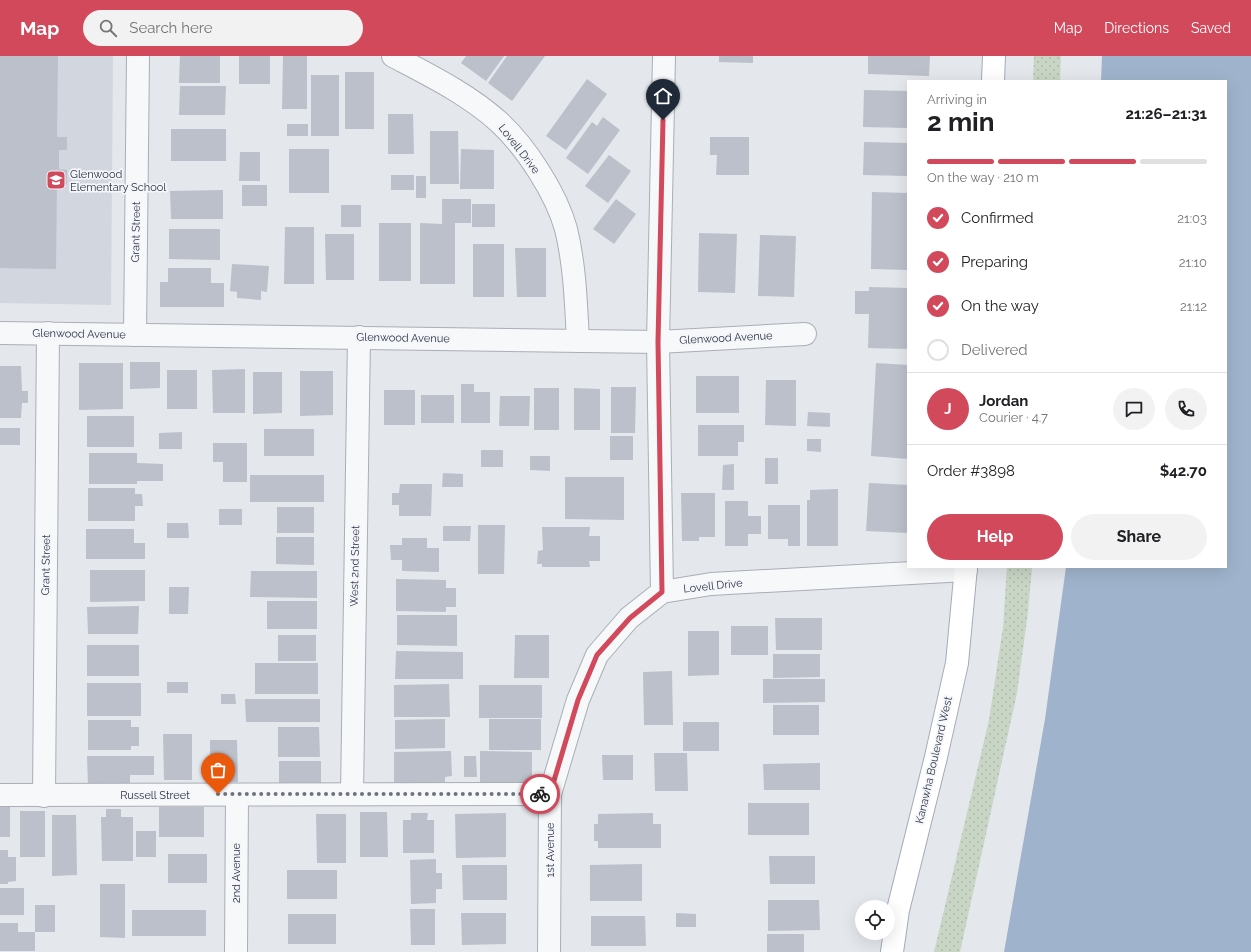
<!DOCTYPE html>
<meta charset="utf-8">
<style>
:root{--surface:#fff;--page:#f2f2f2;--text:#202124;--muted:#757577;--line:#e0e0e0;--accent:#d1495b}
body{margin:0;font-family:Raleway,sans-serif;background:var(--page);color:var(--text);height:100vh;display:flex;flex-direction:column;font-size:15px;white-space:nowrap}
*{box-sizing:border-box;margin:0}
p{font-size:13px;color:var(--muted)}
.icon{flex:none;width:22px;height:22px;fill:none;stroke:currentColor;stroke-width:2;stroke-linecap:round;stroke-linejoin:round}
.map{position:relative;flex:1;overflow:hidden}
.side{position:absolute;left:907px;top:24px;width:320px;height:488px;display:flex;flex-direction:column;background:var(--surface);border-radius:0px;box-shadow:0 4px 16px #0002}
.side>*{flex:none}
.buttons{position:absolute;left:855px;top:844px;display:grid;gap:8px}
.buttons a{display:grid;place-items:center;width:40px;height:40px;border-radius:50%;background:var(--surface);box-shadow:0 4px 16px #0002;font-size:20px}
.pin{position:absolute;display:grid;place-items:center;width:34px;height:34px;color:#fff;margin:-41px -17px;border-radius:50% 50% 50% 0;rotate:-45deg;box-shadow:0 0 4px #0007}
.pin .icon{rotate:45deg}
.courier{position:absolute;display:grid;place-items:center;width:40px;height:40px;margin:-20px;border:3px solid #d1495b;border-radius:50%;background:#fff;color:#222;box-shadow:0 1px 5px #0007}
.headline em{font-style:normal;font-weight:700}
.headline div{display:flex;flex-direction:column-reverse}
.headline{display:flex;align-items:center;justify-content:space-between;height:68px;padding:0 20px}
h1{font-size:26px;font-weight:700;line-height:30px}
.bar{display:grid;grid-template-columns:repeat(4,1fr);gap:6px 4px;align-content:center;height:48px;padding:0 20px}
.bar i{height:5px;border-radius:3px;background:var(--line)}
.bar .on{background:var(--accent)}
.bar p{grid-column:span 4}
.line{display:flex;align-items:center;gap:10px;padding:0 20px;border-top:1px solid var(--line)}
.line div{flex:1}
.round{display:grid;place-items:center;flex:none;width:42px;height:42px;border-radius:21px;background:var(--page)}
ol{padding:0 20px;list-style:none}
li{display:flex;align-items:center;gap:12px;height:44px}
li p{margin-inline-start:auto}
li .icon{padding:4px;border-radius:50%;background:var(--accent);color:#fff;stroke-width:4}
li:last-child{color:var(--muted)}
li i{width:22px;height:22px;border:2px solid var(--line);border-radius:50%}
.button{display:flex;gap:8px;margin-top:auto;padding:8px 20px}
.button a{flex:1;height:46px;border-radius:24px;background:var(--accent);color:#fff;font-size:16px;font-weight:700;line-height:46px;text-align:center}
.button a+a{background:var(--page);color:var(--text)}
header{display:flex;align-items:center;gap:24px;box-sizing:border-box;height:56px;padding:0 20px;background:var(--accent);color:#fff}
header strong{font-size:19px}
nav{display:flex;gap:22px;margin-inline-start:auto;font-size:14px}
.search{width:280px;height:36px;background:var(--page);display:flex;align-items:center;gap:10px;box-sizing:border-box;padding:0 14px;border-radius:22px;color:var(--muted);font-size:15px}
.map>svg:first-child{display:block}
.built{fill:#d2d6de}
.grass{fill:url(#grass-dots)}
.water{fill:#9fb4cc}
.building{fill:#bbc0ca}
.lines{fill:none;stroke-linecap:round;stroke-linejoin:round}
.street-casing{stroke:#a9aeb7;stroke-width:24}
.primary-casing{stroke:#a3abb8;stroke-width:24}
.street{stroke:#f7f8fa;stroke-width:22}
.primary{stroke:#fff;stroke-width:22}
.done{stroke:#6c737f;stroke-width:4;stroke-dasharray:0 7.2}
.route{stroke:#d1495b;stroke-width:5}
.labels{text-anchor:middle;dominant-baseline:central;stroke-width:3.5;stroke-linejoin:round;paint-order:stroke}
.street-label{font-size:11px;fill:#2b3445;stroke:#f4f6f9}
.poi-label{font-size:11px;fill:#2b3445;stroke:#f4f6f9;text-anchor:start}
</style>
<header>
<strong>Map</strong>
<div class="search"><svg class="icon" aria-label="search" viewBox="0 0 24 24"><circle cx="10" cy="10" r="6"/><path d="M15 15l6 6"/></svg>Search here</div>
<nav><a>Map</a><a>Directions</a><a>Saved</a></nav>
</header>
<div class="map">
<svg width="1251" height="896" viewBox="0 0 1251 896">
<defs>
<pattern id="grass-dots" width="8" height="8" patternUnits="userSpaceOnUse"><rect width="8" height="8" fill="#c9d6c5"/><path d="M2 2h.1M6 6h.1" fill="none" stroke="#adb8ab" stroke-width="1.8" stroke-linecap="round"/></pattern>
</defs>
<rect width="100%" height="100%" fill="#e4e7ec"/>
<polygon class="built" points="0,0 113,0 111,249 0,247"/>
<g class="grass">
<polygon points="1034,0 1061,0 1060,25 1033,25"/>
<polygon points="1007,511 1032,511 1028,556 1017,637 960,896 934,896 989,664 1003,571"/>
</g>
<polygon class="water" points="1102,0 1251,0 1251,896 1004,896 1045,663 1066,511 1226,511 1226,25 1101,25"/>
<g class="building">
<polygon points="0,0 58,0 57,81 67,81 67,94 59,94 59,113 67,114 67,128 57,127 56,213 0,212"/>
<polygon points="180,0 220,0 220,27 179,27"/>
<rect x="239" y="0" width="31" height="28"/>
<polygon points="283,0 307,0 307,53 282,53"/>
<polygon points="466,0 504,0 486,25 461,7"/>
<polygon points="507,0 545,0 512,45 488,27"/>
<polygon points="719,0 753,0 753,7 719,6"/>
<polygon points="868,0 930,0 929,20 868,18"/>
<rect x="345" y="16" width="29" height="57"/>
<rect x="311" y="19" width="28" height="61"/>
<polygon points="587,23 607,38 566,94 546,80"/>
<polygon points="180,30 226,30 225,59 179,59"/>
<polygon points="864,34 908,35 908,72 863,71"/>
<polygon points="388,58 413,58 414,98 388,98"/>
<polygon points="603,61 620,74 588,118 566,102 592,66 597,70"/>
<rect x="287" y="68" width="21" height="12"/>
<rect x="171" y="73" width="55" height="32"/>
<polygon points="430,75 458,75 459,128 430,128"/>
<polygon points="710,81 749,81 749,119 716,119 717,99 710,99"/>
<polygon points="864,86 908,87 908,120 863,119"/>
<rect x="289" y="93" width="40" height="44"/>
<polygon points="461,93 494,94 494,133 460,133"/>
<polygon points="240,96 260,96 260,125 239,125"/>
<polygon points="609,99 631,115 608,147 585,130"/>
<rect x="391" y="119" width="23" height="15"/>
<rect x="416" y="120" width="10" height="22"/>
<rect x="242" y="129" width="25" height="21"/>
<polygon points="223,134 223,163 171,163 170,135"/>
<polygon points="872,136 908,137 908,214 871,213"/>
<polygon points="442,143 471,143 471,167 455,167 455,228 420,228 420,167 442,168"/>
<polygon points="616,143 636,158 614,188 593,173"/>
<rect x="472" y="148" width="23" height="23"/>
<rect x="341" y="149" width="20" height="22"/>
<rect x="379" y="167" width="32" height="58"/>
<polygon points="285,171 314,171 314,228 284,228"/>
<polygon points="169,173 220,173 220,204 169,203"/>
<polygon points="699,177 737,178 735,237 698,236"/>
<polygon points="325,178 354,178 354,224 326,224"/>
<polygon points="760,179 796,180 794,241 758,240"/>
<rect x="473" y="188" width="31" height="53"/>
<polygon points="515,192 546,192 546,241 517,241"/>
<polygon points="232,208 269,210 267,236 261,235 261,244 237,242 237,236 230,235"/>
<polygon points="168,212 211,212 211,227 224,227 224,251 160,251 160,226 168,226"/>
<polygon points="869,231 908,232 908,293 868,292 869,258 855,258 855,235 869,235"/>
<polygon points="130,306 160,306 160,332 130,333"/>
<polygon points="79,307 123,307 123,353 79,354"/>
<polygon points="876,307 908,309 908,403 871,400"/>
<polygon points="0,310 21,310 22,335 28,335 28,347 22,347 21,362 0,362"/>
<polygon points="245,313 245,357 213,357 212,314"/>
<rect x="167" y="314" width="30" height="39"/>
<polygon points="300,315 333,315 333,359 300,360"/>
<polygon points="253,316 282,316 282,357 253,358"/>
<rect x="696" y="320" width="43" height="37"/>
<polygon points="766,324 796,324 796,370 765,369"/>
<polygon points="461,328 474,328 474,336 490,336 490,367 461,367"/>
<polygon points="611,331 636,331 635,377 611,377"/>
<rect x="534" y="332" width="25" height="42"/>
<polygon points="574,332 600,333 600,374 574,374"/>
<rect x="384" y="334" width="31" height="35"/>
<rect x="421" y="339" width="33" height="28"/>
<polygon points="500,340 530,340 529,370 499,370"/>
<polygon points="808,356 830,357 830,371 807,370"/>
<rect x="87" y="360" width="47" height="31"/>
<polygon points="698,369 744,369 744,386 738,386 738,400 698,400"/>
<rect x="0" y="372" width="20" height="17"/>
<rect x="264" y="373" width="50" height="27"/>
<polygon points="182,376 182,393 159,393 159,377"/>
<rect x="610" y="380" width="23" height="24"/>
<polygon points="807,383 821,383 821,396 807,395"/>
<polygon points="213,387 247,387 247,426 223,426 223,406 213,406"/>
<rect x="481" y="394" width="22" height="17"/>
<polygon points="89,397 137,397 137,407 163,408 163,425 137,425 137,428 89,428"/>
<polygon points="530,400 550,400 550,415 530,414"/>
<rect x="765" y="402" width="13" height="26"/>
<polygon points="734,408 734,434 722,434 723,409"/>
<polygon points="443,417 463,418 463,431 442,431"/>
<rect x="250" y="419" width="74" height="27"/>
<polygon points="565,421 624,421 624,464 565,463"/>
<polygon points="869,427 908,429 908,477 866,475"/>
<polygon points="400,428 432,428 431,460 399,460 399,449 392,449 392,437 399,437"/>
<polygon points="88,432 135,432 135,438 142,438 143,450 135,450 135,465 88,465"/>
<polygon points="838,433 838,490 807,490 807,444 810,444 810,434"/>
<polygon points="681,437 715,437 715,481 699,481 699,485 682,485"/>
<polygon points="725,445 748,445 748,460 761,460 761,478 748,478 748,490 725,490"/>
<polygon points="768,449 800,449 800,490 788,490 788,483 768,483"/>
<rect x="277" y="451" width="37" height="26"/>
<rect x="219" y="453" width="23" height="16"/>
<polygon points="167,467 188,467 189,482 167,482"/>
<polygon points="478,469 505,469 504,518 478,518"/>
<polygon points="443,470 471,470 470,485 443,485"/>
<polygon points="542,471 590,471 589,480 600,480 600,505 589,505 590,511 542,511 542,508 537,508 538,495 543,494"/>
<polygon points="86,473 134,473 134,487 145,487 145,503 86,503"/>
<polygon points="276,481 314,481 314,509 276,508"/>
<polygon points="402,482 427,482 427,492 439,492 439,516 402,515 402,504 391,504 390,489 402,489"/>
<polygon points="90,514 145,514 145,545 90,546"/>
<polygon points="251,515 317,515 317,542 250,541"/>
<polygon points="396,523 446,524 446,532 456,532 456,551 446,551 446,556 396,555"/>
<polygon points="169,531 189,531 188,558 169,558"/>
<rect x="267" y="545" width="50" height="28"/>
<polygon points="139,550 138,578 88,578 87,551"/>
<polygon points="397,559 457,559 457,590 397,589"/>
<polygon points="775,562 822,562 822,594 776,594"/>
<rect x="731" y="570" width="37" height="29"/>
<polygon points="688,575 719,575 719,619 688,620"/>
<rect x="278" y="579" width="38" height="26"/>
<polygon points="515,579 549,579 549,622 514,622"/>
<rect x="87" y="589" width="52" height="31"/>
<polygon points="396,595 463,596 463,623 395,623"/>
<polygon points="773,598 820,598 820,621 773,622"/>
<rect x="255" y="607" width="63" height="31"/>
<polygon points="672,615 673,669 644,669 643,616"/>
<polygon points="763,623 825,623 825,646 763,647"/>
<rect x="167" y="626" width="21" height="11"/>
<rect x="87" y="627" width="54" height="33"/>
<polygon points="449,628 450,661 394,661 394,629"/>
<rect x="479" y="629" width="63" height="33"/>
<polygon points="221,638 235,638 236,648 221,648"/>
<polygon points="245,643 320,643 320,666 246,666"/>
<rect x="773" y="649" width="46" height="30"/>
<polygon points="445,663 445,692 395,693 395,664"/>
<rect x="489" y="663" width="52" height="31"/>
<polygon points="88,664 131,664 131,671 139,671 139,690 131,690 131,694 88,694"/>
<rect x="683" y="666" width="36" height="29"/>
<polygon points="278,671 319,671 320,701 278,701"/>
<polygon points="163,678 192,678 192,724 164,724"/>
<polygon points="210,684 237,684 238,726 210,726"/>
<polygon points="451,695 452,720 445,721 445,727 394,728 394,696"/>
<polygon points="480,695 532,696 532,729 480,728"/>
<polygon points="654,697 687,697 688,735 655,735"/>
<polygon points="602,699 633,699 633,724 603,724"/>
<polygon points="87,700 154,700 154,719 130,719 130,729 88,729"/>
<polygon points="464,700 476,700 477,721 464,721"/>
<rect x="279" y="705" width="42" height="24"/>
<polygon points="820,707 820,734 764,734 763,708"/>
<rect x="748" y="747" width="61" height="32"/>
<rect x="0" y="748" width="10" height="33"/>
<rect x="159" y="751" width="45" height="30"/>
<polygon points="106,753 121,753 121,761 133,761 133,805 102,805 101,761 106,761"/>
<rect x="20" y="755" width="25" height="46"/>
<polygon points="360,756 387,756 388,801 360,801"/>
<polygon points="411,757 428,757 427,764 434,764 434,797 403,797 403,764 411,764"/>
<polygon points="506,757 506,801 456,802 455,758"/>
<polygon points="653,757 653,768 661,768 661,792 598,792 598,785 594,785 594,768 598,768 598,758"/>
<polygon points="316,758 346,758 346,807 317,807"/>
<polygon points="52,759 76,759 77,819 52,820"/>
<rect x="136" y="775" width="20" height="26"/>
<polygon points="0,794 8,794 8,801 16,801 16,825 8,826 8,828 0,828"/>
<rect x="168" y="798" width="39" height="29"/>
<polygon points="769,800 815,800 815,828 770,828"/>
<polygon points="436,803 436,817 442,817 442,833 436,833 436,847 411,848 410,804"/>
<polygon points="642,808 642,845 590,845 590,809"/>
<polygon points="462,809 507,809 507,844 463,844"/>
<rect x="287" y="814" width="50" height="29"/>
<polygon points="100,828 125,828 125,882 100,881"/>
<rect x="0" y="832" width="24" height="27"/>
<polygon points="768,844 819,844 820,874 768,875"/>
<rect x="35" y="849" width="20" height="27"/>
<polygon points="410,853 435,853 435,889 411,889"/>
<rect x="132" y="854" width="74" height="26"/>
<polygon points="461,857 506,857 506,888 462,889"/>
<polygon points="676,857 696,858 696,871 676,871"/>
<rect x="288" y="858" width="48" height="30"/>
<polygon points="591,860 645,860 646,890 591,890"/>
<polygon points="0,867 18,867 18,876 35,876 35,895 0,895"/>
<rect x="767" y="878" width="37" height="18"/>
</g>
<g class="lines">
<g class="street-casing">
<g id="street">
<path d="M 393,0 C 429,19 468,38 499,66 C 526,91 556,137 566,173 C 575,210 576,248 578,285"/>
<polyline points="0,277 658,286 805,278"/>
<polyline points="135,279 138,0"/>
<polyline points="662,536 658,286 664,0"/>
<polyline points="352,738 359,281"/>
<polyline points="0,739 550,738"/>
<polyline points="44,740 48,277"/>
<polyline points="236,896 237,739"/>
<polyline points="549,896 550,738 578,644 597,599 629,562 662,536 711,528 966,514"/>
</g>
</g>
<g class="primary-casing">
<g id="primary">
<polyline points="993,25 994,0"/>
<polyline points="892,896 898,854 936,701 957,607 966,511"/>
</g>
</g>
<use href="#street" class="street"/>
<use href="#primary" class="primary"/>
</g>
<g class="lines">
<polyline class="done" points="218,738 540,738"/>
<polyline class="route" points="540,738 550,738 578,644 597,599 630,562 662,536 658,286 663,64"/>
</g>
<defs>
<g id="school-square" transform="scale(1)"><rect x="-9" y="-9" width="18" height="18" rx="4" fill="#d1495b" stroke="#f4f6f9"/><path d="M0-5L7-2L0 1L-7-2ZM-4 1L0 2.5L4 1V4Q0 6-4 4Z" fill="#fff"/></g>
</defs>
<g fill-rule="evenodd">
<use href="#school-square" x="56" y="124"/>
</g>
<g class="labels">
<g class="street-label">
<text transform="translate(519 93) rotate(52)">Lovell Drive</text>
<text transform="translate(136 176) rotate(-89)">Grant Street</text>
<text transform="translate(79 278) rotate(1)">Glenwood Avenue</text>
<text transform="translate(403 282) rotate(1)">Glenwood Avenue</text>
<text transform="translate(726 282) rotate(-3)">Glenwood Avenue</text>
<text transform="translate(46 509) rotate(-89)">Grant Street</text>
<text transform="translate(355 510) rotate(-89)">West 2nd Street</text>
<text transform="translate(713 530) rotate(-6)">Lovell Drive</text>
<text transform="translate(934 704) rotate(-77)">Kanawha Boulevard West</text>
<text x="155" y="739">Russell Street</text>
<text transform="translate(550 794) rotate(-90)">1st Avenue</text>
<text transform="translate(236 817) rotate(-90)">2nd Avenue</text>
</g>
<g class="poi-label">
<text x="70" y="118">Glenwood<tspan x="70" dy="13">Elementary School</tspan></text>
</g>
</g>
</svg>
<div class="buttons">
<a><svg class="icon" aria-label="locate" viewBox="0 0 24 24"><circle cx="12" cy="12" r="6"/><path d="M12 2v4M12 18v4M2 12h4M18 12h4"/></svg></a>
</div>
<div class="pin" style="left:218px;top:738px;background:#ea580c"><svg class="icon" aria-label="bag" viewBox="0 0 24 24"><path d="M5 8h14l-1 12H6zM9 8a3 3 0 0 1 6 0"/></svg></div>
<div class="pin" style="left:663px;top:64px;background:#1f2937"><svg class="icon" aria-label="home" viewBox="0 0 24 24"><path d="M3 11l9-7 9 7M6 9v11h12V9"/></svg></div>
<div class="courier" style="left:540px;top:738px"><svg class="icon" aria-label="bike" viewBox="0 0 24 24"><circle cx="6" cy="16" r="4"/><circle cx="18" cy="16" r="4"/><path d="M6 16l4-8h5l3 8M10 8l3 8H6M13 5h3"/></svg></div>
<section class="side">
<div class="headline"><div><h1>2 min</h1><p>Arriving in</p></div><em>21:26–21:31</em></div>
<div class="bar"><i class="on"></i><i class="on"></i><i class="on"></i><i></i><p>On the way · 210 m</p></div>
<ol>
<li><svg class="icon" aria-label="check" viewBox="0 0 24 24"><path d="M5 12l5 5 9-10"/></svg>Confirmed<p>21:03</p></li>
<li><svg class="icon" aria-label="check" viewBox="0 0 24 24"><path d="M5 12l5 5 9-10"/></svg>Preparing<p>21:10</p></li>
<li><svg class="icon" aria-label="check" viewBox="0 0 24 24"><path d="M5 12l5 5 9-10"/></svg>On the way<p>21:12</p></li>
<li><i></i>Delivered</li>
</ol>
<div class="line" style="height:72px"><b class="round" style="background:var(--accent);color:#fff">J</b><div><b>Jordan</b><p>Courier · 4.7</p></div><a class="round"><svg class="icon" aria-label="chat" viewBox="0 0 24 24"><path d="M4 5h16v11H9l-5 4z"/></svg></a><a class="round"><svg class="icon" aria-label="phone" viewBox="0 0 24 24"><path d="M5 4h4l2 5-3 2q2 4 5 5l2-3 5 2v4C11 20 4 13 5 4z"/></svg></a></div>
<div class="line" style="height:52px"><div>Order #3898</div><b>$42.70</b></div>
<div class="button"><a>Help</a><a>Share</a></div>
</section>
</div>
